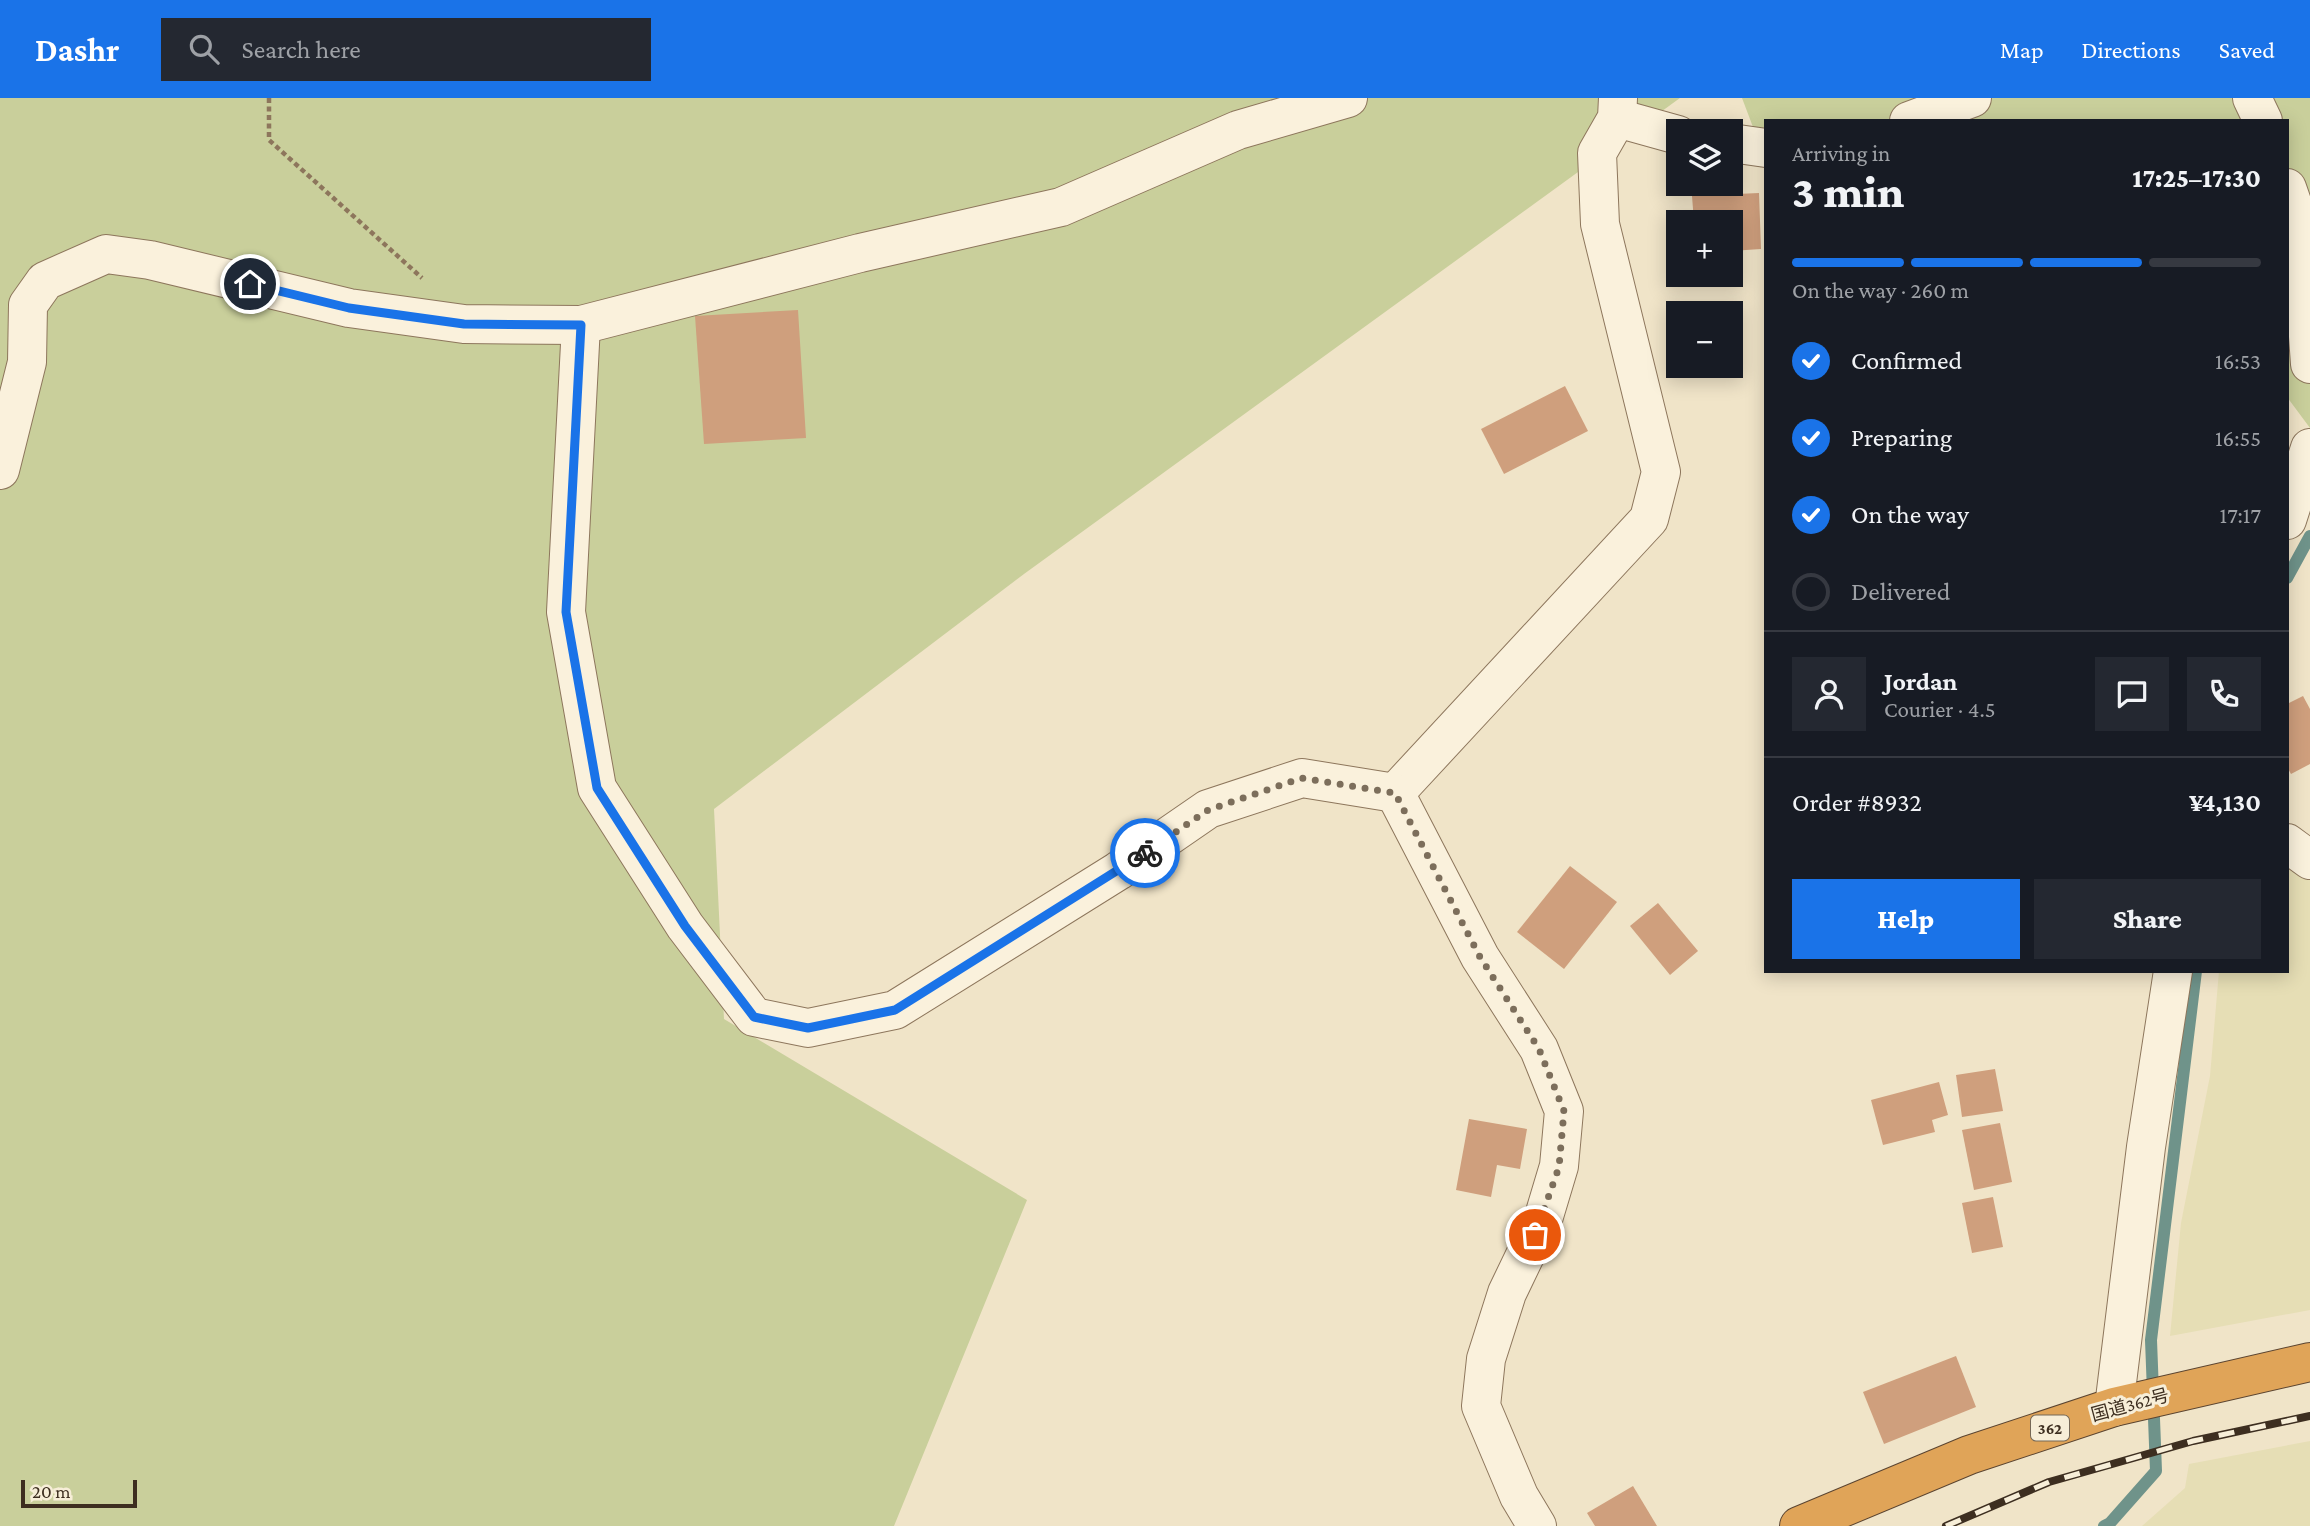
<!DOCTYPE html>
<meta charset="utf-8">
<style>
:root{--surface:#171b24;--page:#242831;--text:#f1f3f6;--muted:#9ea1a6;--line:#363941;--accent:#1a73e8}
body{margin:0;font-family:"Crimson Pro","Noto Sans JP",serif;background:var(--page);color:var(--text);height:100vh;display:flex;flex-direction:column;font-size:26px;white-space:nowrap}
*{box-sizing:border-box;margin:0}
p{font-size:23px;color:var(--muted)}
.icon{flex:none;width:38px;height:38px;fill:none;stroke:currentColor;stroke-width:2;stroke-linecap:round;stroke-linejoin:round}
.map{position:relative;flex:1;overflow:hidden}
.details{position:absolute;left:1764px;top:21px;width:525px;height:854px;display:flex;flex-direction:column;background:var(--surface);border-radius:0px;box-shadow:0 4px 18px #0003}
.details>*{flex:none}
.controls{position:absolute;left:1666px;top:21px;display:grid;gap:14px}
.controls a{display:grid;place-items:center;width:77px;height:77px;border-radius:0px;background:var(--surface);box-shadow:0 4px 18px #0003;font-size:35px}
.scale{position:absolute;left:21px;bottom:18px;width:116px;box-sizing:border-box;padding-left:7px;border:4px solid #3d2e20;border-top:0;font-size:19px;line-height:24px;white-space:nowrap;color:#3d2e20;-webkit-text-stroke:5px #f7eed8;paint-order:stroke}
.pin{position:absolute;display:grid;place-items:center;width:60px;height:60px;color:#fff;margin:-30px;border:4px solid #fff;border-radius:50%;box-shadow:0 2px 7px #0007}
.courier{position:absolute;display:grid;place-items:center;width:70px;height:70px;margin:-35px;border:5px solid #1a73e8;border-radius:50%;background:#fff;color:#222;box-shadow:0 2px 9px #0007}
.summary em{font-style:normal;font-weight:800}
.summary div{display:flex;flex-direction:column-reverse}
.summary{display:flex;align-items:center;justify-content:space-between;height:119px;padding:0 28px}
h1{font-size:46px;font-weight:800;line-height:52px}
.bar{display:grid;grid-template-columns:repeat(4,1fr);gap:10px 7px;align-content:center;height:84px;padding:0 28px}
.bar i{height:9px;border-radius:5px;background:var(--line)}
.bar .selected{background:var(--accent)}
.bar p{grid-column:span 4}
.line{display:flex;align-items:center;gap:18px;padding:0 28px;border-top:2px solid var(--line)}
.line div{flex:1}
.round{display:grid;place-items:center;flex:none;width:74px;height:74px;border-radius:0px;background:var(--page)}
ol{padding:0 28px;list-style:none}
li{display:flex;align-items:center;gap:21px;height:77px}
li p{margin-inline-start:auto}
li .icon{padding:7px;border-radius:50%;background:var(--accent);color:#fff;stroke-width:4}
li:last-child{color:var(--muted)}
li i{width:38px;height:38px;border:4px solid var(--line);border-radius:50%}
.action{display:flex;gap:14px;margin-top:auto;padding:14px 28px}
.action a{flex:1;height:80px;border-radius:0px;background:var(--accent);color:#fff;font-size:28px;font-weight:800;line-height:80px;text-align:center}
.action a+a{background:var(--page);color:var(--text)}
header{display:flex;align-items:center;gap:42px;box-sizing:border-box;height:98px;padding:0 35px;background:var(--accent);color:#fff}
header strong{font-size:33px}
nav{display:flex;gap:38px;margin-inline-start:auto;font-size:24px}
.search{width:490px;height:63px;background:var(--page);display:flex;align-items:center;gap:18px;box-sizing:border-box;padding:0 24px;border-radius:0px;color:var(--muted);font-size:26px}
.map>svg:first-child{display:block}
.farmland{fill:#e6deb5}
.green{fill:#c9cf9b}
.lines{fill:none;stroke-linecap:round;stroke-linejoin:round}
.stream{stroke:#6f938a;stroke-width:12}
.building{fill:#cf9f7d}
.street-casing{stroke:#8d765c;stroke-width:40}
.highway-casing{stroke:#5b4430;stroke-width:40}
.path{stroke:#8d765c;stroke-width:4.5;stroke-dasharray:5 3.5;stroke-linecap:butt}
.street{stroke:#faf1dc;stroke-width:38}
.highway{stroke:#e0a458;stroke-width:38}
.rail-casing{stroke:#3d2e20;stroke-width:8}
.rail{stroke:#f7eed8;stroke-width:5;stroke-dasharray:16;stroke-linecap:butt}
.done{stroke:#7c6e5b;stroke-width:7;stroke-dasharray:0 12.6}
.route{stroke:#1a73e8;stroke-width:9}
.labels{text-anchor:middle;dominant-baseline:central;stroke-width:6;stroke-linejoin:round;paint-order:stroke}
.shield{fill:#f7eed8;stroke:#756857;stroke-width:2}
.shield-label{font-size:16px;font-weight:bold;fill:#3d2e20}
.street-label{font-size:18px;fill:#3d2e20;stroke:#f7eed8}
</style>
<header>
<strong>Dashr</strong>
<div class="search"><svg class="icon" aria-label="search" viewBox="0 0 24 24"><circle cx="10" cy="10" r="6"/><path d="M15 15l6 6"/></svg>Search here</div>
<nav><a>Map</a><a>Directions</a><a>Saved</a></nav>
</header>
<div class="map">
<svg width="2310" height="1428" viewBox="0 0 2310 1428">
<rect width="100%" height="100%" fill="#f0e4c8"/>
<g class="farmland">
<polygon points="2287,763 2310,780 2310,1212 2170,1238 2181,1125 2210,978 2219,873 2287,873"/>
<polygon points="2310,1343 2310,1428 2142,1428 2185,1390 2189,1366"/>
</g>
<g class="green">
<polygon points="0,0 1680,0 1024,476 714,711 724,921 1027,1102 894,1428 0,1428"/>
<polygon points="1742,0 2310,0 2310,330 2287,299 2287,23 1766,23 1766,47 1756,37"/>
</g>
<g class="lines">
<g class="stream">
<polyline points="2287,480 2310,438"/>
<polyline points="2104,1428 2110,1425 2156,1373 2151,1242 2196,873"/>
</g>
</g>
<g class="building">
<polygon points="1759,95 1761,151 1731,153 1731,124 1694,124 1692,98"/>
<polygon points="798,212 806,340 704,346 695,218"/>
<polygon points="1565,288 1588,333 1504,376 1481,331"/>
<polygon points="2303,598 2310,611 2310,666 2291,676 2287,669 2287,606"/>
<polygon points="1570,768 1617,804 1564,871 1517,834"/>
<polygon points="1658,805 1698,853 1670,877 1630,828"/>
<polygon points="1995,971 2003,1013 1962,1019 1956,977"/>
<polygon points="1939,984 1948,1017 1932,1022 1935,1034 1883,1047 1871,1002"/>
<polygon points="1469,1021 1527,1031 1520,1071 1497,1067 1491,1099 1456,1092"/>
<polygon points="2000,1025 2012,1084 1974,1092 1962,1032"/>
<polygon points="1993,1099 2003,1149 1972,1155 1962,1105"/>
<polygon points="1956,1258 1976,1309 1884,1346 1863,1294"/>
<polygon points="1633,1388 1657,1428 1595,1428 1587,1415"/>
</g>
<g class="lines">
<g class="street-casing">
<g id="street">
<polyline points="2252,0 2263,23"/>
<polyline points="1617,20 1678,37"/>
<polyline points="1909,23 1972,0"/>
<polyline points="1731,45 1766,50"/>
<polyline points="2287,90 2300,127 2310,266"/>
<polyline points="581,227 566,514 597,690 685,828 754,919 808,930 895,912 1118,773 1208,711 1302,680 1395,695"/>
<polyline points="0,372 27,264 28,207 45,183 106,156 150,162 349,210 464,226 581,227 860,155 1061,109 1238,32 1348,0"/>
<polyline points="2287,422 2310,350"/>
<polyline points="1395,695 1649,421 1661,374 1600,126 1597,55 1617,20 1618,0"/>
<polyline points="1395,695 1480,859 1539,951 1564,1013 1559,1068 1544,1118 1507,1195 1486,1261 1481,1308 1519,1398 1537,1428"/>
<polyline points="2287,745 2310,762"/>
<polyline points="2114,1309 2146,1049 2173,873"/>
</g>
</g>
<g class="highway-casing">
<polyline id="highway" points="1799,1428 1969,1357 2114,1309 2310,1264"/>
</g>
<polyline class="path" points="269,0 269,42 422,180"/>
<use href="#street" class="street"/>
<use href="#highway" class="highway"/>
<g class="rail-casing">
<polyline id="rail" points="1946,1428 2049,1384 2193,1343 2310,1318"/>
</g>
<use href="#rail" class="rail"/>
</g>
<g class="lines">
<polyline class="done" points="1145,755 1208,712 1302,680 1395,695 1480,859 1539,951 1564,1013 1559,1069 1535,1137"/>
<polyline class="route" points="250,186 349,210 464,226 581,227 566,514 597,690 685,828 754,919 808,930 895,912 1145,755"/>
</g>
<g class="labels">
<rect class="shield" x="2031" y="1317.5" width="38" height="25" rx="5"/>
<g class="shield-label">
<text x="2050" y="1330">362</text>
</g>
<g class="street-label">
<text transform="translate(2130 1307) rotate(-15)">国道362号</text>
</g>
</g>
</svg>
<div class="controls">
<a><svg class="icon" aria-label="layers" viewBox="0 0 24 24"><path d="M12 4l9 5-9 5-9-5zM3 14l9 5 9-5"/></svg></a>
<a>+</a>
<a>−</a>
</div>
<div class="scale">20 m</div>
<div class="pin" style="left:1535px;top:1137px;background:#ea580c"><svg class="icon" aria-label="bag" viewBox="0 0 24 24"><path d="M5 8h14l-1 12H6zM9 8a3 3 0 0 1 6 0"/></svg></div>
<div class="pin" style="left:250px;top:186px;background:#1f2937"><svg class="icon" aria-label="home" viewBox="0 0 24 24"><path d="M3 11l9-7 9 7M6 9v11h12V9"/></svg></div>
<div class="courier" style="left:1145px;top:755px"><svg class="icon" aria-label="bike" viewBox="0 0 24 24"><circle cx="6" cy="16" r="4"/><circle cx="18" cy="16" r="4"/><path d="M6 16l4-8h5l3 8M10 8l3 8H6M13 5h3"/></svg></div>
<section class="details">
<div class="summary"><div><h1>3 min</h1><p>Arriving in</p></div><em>17:25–17:30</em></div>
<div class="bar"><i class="selected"></i><i class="selected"></i><i class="selected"></i><i></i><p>On the way · 260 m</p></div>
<ol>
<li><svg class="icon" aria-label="check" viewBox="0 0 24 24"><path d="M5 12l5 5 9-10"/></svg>Confirmed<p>16:53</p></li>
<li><svg class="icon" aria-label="check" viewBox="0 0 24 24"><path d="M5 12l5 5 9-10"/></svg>Preparing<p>16:55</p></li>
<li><svg class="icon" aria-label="check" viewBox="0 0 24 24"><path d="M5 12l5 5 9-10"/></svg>On the way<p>17:17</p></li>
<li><i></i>Delivered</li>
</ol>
<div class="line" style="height:126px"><a class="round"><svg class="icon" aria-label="person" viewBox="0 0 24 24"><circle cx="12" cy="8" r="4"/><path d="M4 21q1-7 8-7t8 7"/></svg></a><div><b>Jordan</b><p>Courier · 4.5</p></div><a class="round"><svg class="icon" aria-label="chat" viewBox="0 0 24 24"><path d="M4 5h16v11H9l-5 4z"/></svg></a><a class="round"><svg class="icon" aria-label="phone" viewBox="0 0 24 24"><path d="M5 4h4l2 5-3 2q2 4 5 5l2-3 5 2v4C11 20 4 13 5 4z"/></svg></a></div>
<div class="line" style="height:91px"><div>Order #8932</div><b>¥4,130</b></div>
<div class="action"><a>Help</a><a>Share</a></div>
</section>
</div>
